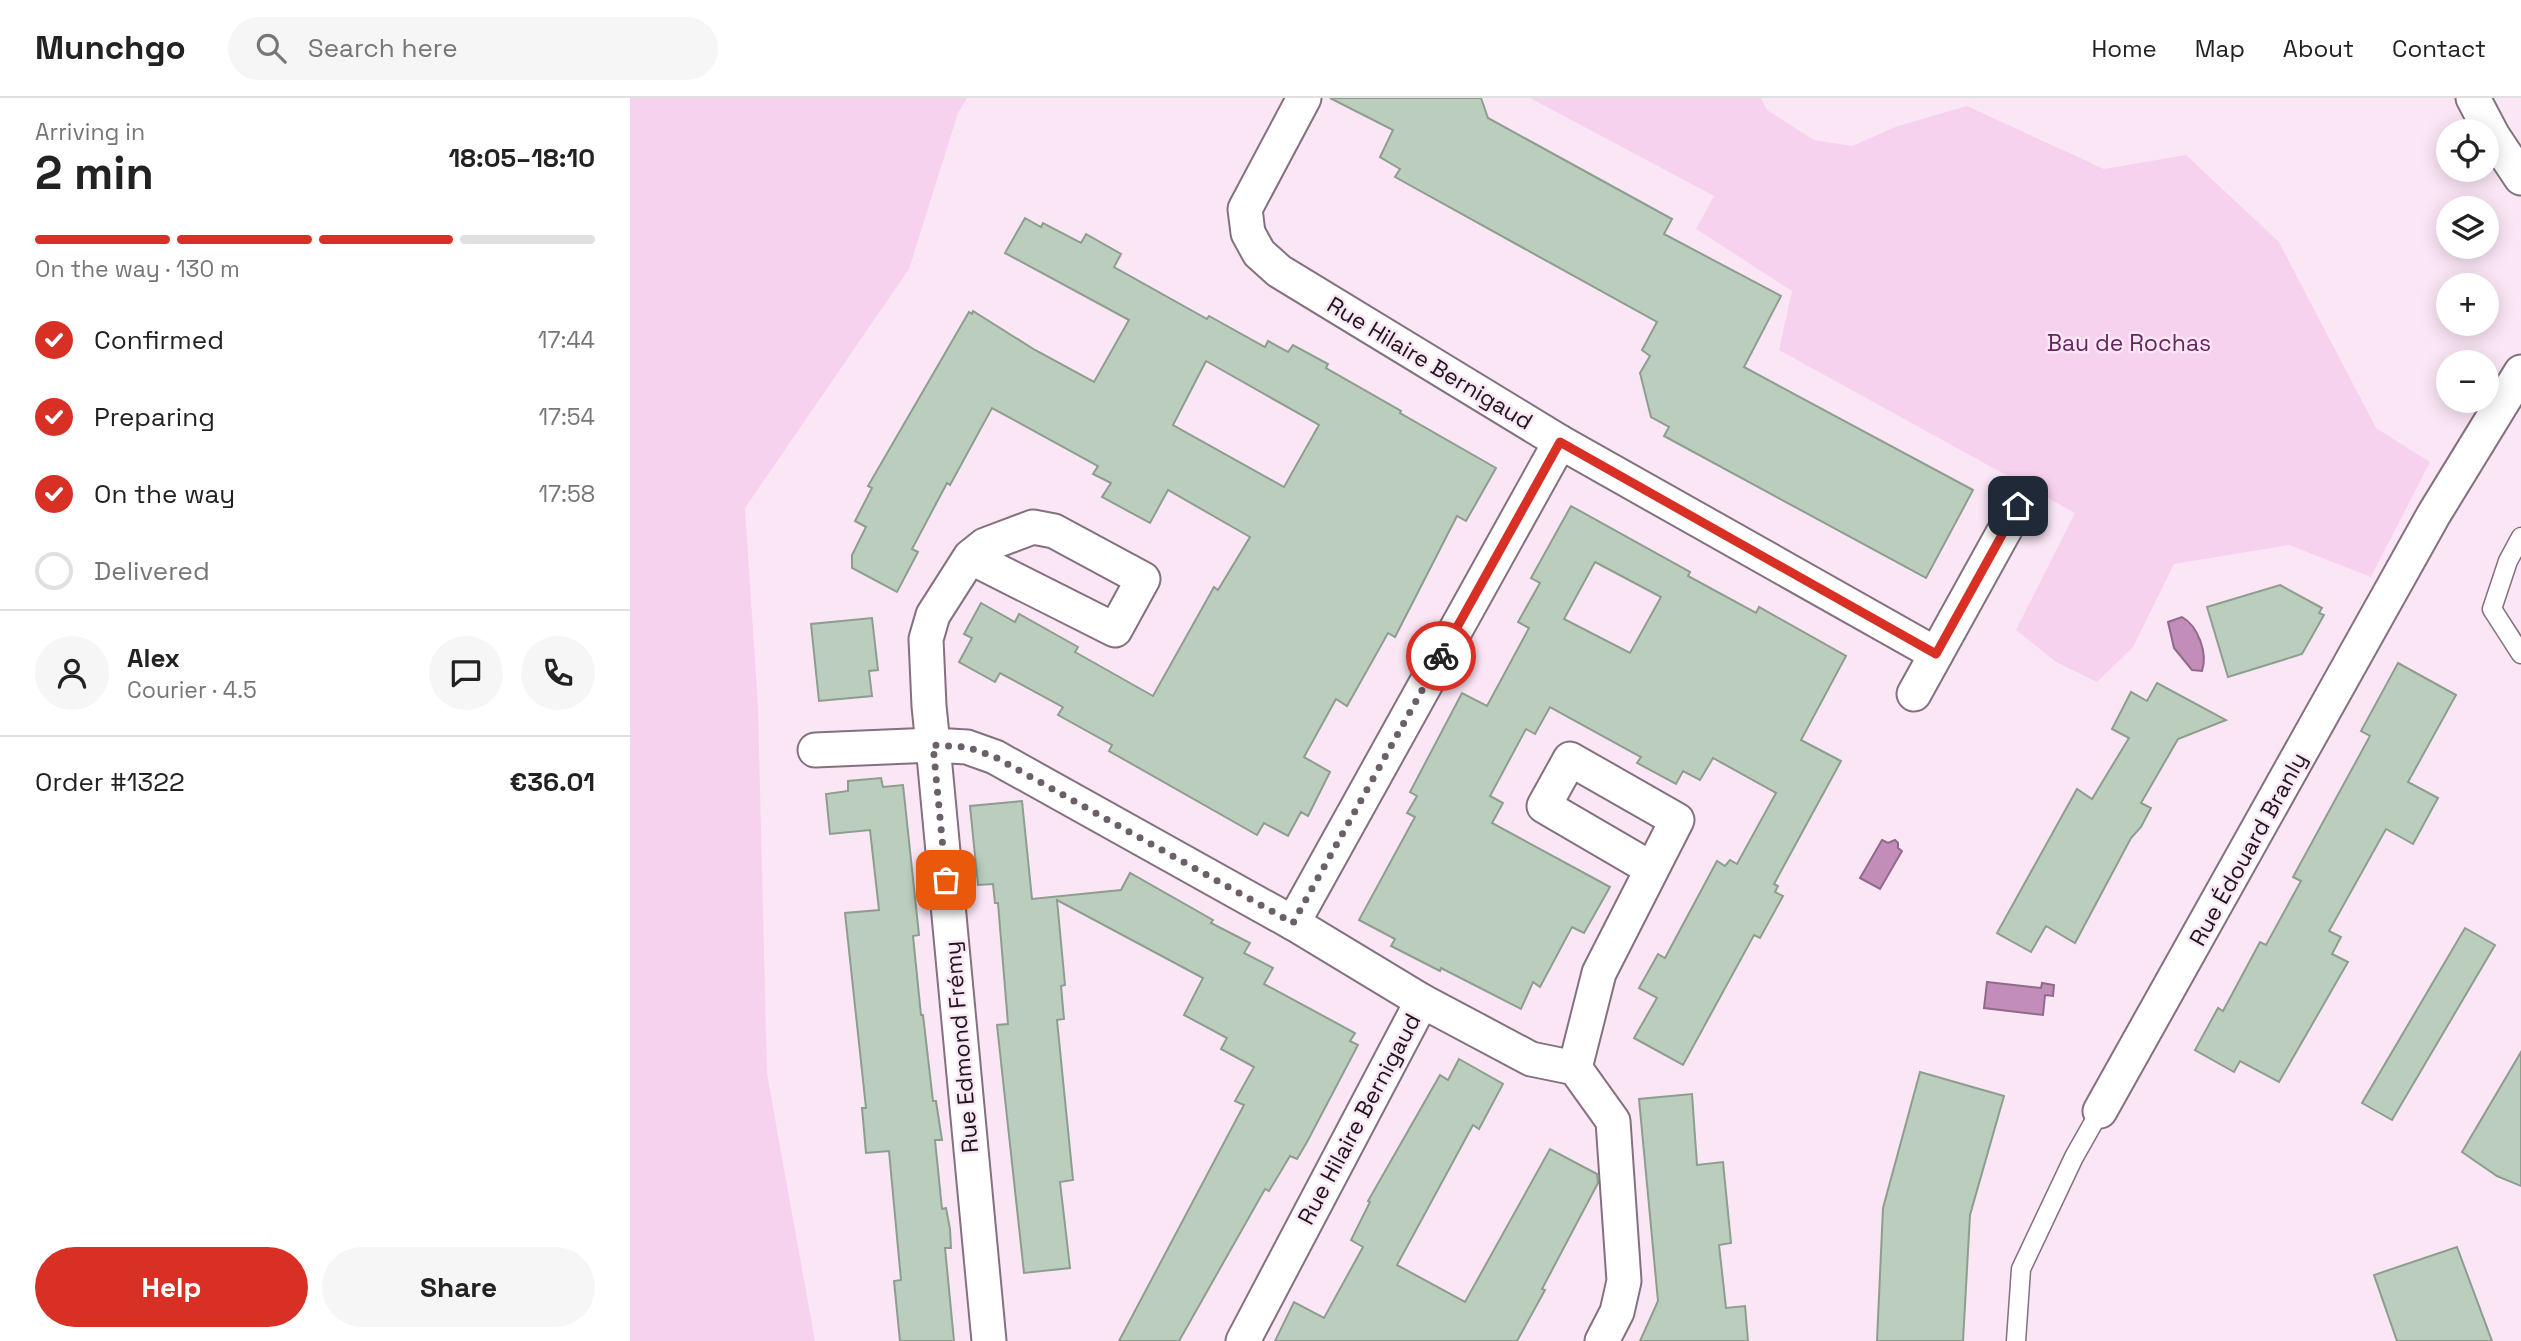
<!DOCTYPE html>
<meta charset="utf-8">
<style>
:root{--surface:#fff;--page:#f6f6f6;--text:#222;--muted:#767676;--line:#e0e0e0;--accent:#d93025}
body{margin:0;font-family:"Space Grotesk",sans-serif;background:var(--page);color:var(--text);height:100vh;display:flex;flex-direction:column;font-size:26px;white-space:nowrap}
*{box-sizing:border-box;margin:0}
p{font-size:23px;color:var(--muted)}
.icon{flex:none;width:38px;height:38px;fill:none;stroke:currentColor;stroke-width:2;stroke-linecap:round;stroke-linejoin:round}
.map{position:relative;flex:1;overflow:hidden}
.sheet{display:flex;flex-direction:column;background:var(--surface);width:630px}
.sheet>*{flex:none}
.buttons{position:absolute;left:1806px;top:21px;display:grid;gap:14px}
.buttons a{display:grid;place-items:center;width:63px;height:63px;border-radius:50%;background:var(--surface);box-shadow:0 4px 18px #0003;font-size:35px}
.pin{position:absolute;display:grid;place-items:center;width:60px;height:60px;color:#fff;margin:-30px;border-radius:14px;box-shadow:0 4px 10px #0006}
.courier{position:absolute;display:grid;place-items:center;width:70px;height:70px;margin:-35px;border:5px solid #d93025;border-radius:50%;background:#fff;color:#222;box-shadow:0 2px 9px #0007}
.headline em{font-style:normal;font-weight:600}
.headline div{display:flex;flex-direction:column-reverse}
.headline{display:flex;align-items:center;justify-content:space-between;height:119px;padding:0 35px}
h1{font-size:46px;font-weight:600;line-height:52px}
.bar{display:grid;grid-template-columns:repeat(4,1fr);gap:10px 7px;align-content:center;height:84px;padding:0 35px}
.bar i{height:9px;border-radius:5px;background:var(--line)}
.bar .current{background:var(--accent)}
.bar p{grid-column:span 4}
.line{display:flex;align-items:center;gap:18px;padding:0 35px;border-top:2px solid var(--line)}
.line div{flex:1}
.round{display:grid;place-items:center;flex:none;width:74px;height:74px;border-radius:37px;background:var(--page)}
ol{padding:0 35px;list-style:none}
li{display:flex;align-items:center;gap:21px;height:77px}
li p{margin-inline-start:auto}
li .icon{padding:7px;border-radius:50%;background:var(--accent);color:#fff;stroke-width:4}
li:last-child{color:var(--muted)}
li i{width:38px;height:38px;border:4px solid var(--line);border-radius:50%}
.button{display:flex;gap:14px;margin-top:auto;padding:14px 35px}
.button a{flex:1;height:80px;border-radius:42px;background:var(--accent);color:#fff;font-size:28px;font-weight:600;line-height:80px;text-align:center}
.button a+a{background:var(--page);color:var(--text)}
header{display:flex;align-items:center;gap:42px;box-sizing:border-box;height:98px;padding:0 35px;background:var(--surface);border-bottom:2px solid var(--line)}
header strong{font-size:33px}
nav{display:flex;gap:38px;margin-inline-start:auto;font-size:24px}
.search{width:490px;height:63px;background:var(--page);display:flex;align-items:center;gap:18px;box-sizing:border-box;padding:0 24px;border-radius:38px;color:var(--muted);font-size:26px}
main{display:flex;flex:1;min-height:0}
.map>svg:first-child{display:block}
.green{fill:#f7d2ef}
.water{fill:#c28db8;stroke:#916a8a;stroke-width:2}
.building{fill:#bbcdbc;stroke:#8d9e8e;stroke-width:2;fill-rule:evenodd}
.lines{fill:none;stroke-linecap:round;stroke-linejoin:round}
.lane-casing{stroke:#83717f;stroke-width:21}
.street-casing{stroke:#83717f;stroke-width:37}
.lane{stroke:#fff;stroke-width:18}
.street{stroke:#fff;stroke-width:33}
.done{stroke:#6b5f69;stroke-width:7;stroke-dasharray:0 12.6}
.route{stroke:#d93025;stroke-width:9}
.labels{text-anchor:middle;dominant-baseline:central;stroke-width:5;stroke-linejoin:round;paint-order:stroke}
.park-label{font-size:23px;fill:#66265d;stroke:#fbe6f6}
.street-label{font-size:23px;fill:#1e171d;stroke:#fbe6f6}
</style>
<header>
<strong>Munchgo</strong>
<div class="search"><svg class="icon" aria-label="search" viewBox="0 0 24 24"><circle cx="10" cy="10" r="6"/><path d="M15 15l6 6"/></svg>Search here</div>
<nav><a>Home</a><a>Map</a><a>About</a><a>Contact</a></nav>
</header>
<main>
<section class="sheet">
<div class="headline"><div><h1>2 min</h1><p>Arriving in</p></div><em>18:05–18:10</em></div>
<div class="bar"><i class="current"></i><i class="current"></i><i class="current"></i><i></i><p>On the way · 130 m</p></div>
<ol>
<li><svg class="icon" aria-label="check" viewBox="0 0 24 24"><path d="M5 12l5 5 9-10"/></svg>Confirmed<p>17:44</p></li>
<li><svg class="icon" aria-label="check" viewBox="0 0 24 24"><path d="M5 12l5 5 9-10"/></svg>Preparing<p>17:54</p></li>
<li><svg class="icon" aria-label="check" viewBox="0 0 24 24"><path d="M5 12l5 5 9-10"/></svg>On the way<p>17:58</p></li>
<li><i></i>Delivered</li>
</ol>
<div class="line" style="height:126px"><a class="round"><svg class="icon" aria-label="person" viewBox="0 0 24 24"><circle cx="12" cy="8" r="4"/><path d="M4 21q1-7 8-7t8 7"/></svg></a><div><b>Alex</b><p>Courier · 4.5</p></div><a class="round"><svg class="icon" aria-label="chat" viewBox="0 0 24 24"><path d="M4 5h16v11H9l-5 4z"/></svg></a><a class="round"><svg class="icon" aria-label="phone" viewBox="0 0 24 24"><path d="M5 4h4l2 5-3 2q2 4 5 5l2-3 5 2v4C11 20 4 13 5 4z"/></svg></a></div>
<div class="line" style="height:91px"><div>Order #1322</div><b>€36.01</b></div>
<div class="button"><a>Help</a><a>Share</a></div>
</section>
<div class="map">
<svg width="1891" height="1243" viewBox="0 0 1891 1243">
<rect width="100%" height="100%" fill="#fbe6f6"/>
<g class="green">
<polygon points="0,0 337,0 328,15 279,171 115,410 128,608 137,976 185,1243 0,1243"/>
<polygon points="900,0 1131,0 1137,12 1184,42 1222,48 1268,28 1337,8 1474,71 1556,57 1649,144 1746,330 1800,364 1741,479 1659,447 1544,466 1503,549 1467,584 1426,564 1386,532 1445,415 1149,252 1162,193 1066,131 1084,98"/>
</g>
<g class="water">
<path d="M 1552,519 C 1568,528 1578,555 1572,573 L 1562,572 L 1544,550 L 1538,524 Z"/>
<polygon points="1252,742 1258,745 1265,742 1268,745 1268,750 1272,753 1250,791 1230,780"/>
<polygon points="1357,884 1411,890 1412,885 1424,887 1423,898 1415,897 1413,917 1354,910"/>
</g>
<g class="building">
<polygon points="700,0 851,0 858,20 1042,121 1034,136 1151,198 1114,269 1343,392 1296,480 1034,338 1039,329 1021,319 1010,275 1020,258 1012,252 1027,224 765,79 770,71 750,59 763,32"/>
<path d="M 395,120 L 411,129 L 413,125 L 451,145 L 456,136 L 491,156 L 484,169 L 577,221 L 579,218 L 635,249 L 638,243 L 658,254 L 663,247 L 698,266 L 696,270 L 771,313 L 770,315 L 866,370 L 836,423 L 827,418 L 765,539 L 758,535 L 717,608 L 706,601 L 674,659 L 700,674 L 678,718 L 671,714 L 658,738 L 634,725 L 627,737 L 479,653 L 482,647 L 428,617 L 433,609 L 370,575 L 365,584 L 329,564 L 342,540 L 334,536 L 351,505 L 385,524 L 389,516 L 448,549 L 445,554 L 523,598 L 584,489 L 588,492 L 620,439 L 538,392 L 520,425 L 472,399 L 481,385 L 463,376 L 468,368 L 362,310 L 320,387 L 317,385 L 282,451 L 288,454 L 267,494 L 222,470 L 222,457 L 236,429 L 225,423 L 242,390 L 238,388 L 339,214 L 342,216 L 343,213 L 405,252 L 464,284 L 499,222 L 375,155 ZM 576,263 L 689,327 L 654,389 L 543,327 Z"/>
<path d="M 941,408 L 1060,474 L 1058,478 L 1126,515 L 1129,509 L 1216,558 L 1171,642 L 1211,663 L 1144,786 L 1148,788 L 1145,794 L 1153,798 L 1130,840 L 1124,837 L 1053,967 L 1004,940 L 1027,900 L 1009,890 L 1028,856 L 1035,860 L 1087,763 L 1095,768 L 1100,762 L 1107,766 L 1146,695 L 1083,660 L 1070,682 L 1053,673 L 1046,686 L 1007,665 L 1011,659 L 920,609 L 905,636 L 896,631 L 860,698 L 873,705 L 862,725 L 980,789 L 954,835 L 942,829 L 910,889 L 903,884 L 891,911 L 811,870 L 810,873 L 761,848 L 765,841 L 729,822 L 785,719 L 777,715 L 787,698 L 780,694 L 832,595 L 857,608 L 899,530 L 888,524 L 910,485 L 901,480 ZM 965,464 L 1031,499 L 1000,555 L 934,521 Z"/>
<polygon points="1650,487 1692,510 1689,515 1694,517 1672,556 1598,579 1577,509"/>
<polygon points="242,520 248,572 239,573 242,598 189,603 181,526"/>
<polygon points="1768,565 1826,597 1778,684 1808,700 1783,746 1756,731 1699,833 1711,839 1702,856 1718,864 1649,984 1610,963 1604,974 1565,952 1588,910 1593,913 1630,844 1636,847 1671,783 1663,779 1740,638 1731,633"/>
<polygon points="1527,585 1596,622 1548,641 1511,705 1521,710 1511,729 1501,740 1445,845 1416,828 1401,854 1367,835 1447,691 1462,701 1499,640 1482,631 1501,594 1517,603"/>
<polygon points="251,680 253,689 273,687 289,837 283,838 291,917 293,917 303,1003 306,1003 312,1042 305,1042 312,1111 316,1110 320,1131 321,1150 315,1150 324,1243 270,1243 264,1183 271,1182 259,1053 236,1055 232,1010 236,1010 215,815 249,812 240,732 200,736 196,696 218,693 218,683"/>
<polygon points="392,703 402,801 491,792 500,775 583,822 581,825 620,845 614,855 643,870 634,886 725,935 720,943 728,947 677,1044 667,1061 660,1058 639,1093 635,1091 549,1243 489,1243 614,1007 605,1003 624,969 591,951 597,940 554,917 573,880 427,802 435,887 431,888 434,921 427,922 443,1082 430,1084 440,1170 394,1175 367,927 378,926 368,805 365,805 363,786 348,787 340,708"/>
<polygon points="1835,830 1865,847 1762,1022 1732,1005"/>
<polygon points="1891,954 1891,1088 1867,1078 1832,1054"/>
<polygon points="829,961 873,986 849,1031 843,1027 767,1167 835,1204 920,1051 967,1076 968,1085 912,1191 915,1192 887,1243 645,1243 664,1204 694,1220 733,1149 721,1142 740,1104 738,1103 810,977 818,982"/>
<polygon points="1290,974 1374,998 1340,1117 1333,1243 1247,1243 1253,1110"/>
<polygon points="1062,996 1067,1067 1093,1064 1101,1145 1089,1147 1096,1210 1115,1208 1118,1243 1010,1243 1028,1203 1009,1001"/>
<polygon points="1827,1149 1862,1243 1767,1243 1744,1177"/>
</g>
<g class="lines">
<g class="lane-casing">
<g id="lane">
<polyline points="1891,439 1878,463 1862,511 1891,556"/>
<polyline points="1386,1243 1391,1171 1444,1059 1470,1013"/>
</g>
</g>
<g class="street-casing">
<g id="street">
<polyline points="1843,0 1863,38 1891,80"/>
<polyline points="930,344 1306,556"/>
<polyline points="340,459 485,532 513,481 424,433 403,429 355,447 340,459 303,517 296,541 299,608 303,647 337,649 365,659 663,825"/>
<polyline points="1284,596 1388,408"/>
<polyline points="185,652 303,647 359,1243"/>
<polyline points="792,903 901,961 945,970 983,1023 994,1183 987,1214 972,1243"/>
<polyline points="945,970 969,875 1047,722 940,661 914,708 1022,771"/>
<polyline points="1470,1013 1804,416 1891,274"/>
<polyline points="613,1243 792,903 663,825 930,344 649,173 629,155 618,135 615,111 674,0"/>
</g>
</g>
<use href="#lane" class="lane"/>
<use href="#street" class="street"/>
</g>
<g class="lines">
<polyline class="done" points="316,782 303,647 337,649 365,659 663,825 811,558"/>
<polyline class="route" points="811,558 930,344 1306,556 1388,408"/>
</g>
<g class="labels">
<g class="park-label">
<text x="1499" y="245">Bau de Rochas</text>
</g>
<g class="street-label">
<text transform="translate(800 265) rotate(31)">Rue Hilaire Bernigaud</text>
<text transform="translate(1618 751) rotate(-61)">Rue Édouard Branly</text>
<text transform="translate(331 949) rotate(-95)">Rue Edmond Frémy</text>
<text transform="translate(729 1021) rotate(-62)">Rue Hilaire Bernigaud</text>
</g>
</g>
</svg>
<div class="buttons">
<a><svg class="icon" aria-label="locate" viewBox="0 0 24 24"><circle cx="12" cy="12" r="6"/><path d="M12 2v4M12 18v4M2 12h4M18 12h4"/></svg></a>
<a><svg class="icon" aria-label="layers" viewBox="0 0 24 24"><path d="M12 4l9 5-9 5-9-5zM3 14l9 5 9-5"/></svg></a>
<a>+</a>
<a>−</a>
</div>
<div class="pin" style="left:316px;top:782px;background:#ea580c"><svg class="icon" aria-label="bag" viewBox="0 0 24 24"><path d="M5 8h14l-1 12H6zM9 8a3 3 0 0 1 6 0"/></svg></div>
<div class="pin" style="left:1388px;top:408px;background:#1f2937"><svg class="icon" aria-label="home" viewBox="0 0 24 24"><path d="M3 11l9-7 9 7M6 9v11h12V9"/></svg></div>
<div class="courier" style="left:811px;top:558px"><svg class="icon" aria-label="bike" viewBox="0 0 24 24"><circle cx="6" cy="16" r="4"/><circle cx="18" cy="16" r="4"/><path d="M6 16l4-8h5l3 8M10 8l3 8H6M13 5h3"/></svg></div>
</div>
</main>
